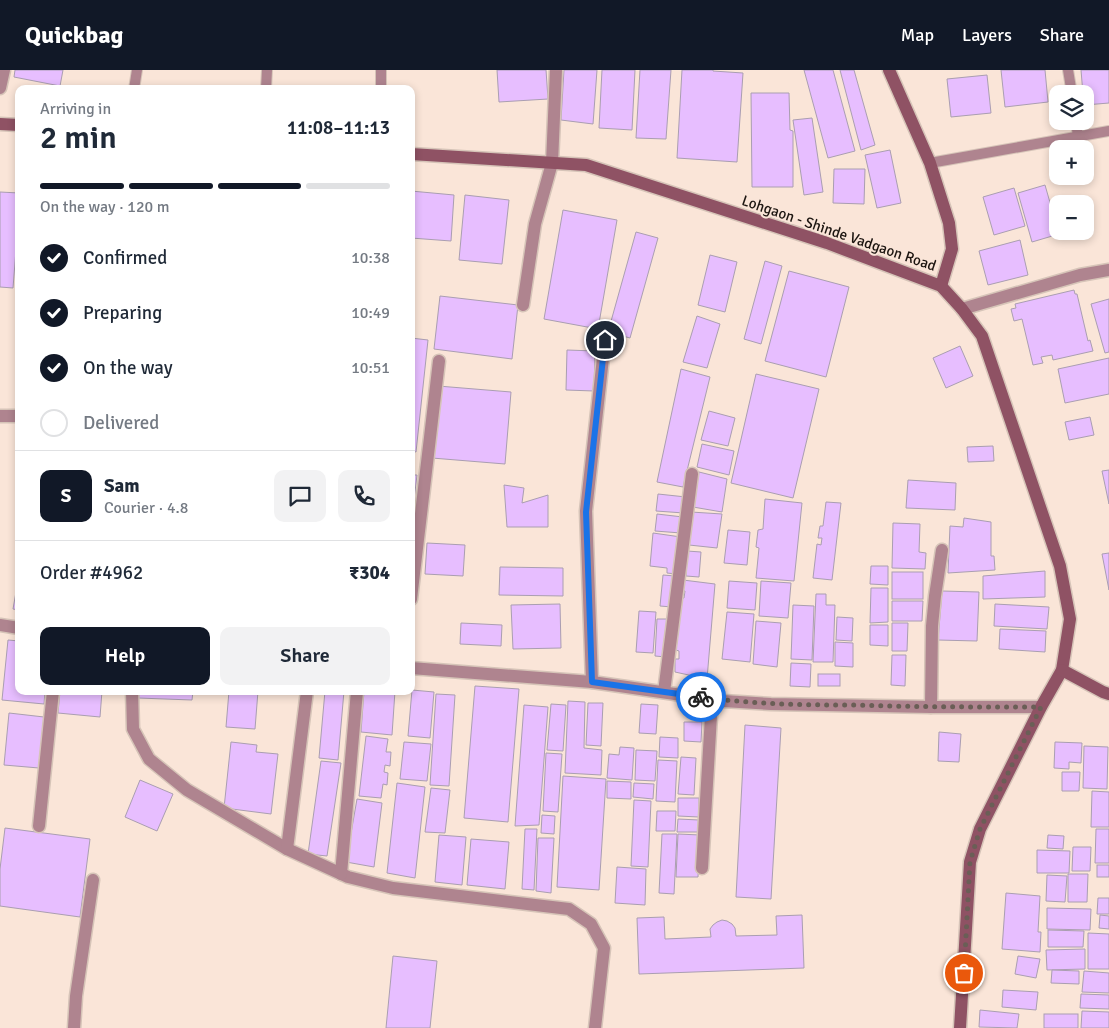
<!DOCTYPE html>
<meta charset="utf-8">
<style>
:root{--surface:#fff;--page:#f2f2f3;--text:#1f2937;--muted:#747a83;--line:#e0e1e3;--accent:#111827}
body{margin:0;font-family:Signika,sans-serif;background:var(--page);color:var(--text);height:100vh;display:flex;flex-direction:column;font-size:19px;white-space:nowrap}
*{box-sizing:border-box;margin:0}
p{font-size:16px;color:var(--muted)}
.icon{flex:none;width:28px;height:28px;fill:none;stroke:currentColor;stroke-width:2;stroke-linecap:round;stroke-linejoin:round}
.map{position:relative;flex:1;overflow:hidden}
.drawer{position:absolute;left:15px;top:15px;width:400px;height:610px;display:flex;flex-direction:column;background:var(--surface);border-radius:10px;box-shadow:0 2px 8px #0003}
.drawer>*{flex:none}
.buttons{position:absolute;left:1049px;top:15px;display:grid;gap:10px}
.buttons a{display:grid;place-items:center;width:45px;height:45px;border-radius:10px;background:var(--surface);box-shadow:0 2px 8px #0003;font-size:25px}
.pin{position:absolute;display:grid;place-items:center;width:42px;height:42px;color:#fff;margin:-21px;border:2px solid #fff;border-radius:50%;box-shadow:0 1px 5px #0007}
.courier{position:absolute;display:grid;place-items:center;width:50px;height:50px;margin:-25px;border:4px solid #1a73e8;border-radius:50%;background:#fff;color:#222;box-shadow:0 1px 6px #0007}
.head em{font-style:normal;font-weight:600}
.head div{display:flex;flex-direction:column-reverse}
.head{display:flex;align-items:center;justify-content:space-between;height:85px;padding:0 25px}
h1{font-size:32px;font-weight:600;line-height:38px}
.bar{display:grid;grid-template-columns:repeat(4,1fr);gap:8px 5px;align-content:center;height:60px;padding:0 25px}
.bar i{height:6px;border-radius:4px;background:var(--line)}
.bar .current{background:var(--accent)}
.bar p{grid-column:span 4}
.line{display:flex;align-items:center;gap:12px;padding:0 25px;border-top:1px solid var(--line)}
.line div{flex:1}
.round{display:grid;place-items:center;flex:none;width:52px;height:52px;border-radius:10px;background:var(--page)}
ol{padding:0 25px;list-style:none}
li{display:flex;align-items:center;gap:15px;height:55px}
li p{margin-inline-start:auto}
li .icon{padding:5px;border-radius:50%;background:var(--accent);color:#fff;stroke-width:4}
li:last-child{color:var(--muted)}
li i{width:28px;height:28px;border:2px solid var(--line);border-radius:50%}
.action{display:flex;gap:10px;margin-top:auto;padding:10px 25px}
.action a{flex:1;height:58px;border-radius:10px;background:var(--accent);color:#fff;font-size:20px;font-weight:600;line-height:58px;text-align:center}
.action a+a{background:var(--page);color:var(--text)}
header{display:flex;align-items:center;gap:30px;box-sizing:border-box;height:70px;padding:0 25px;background:var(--accent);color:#fff}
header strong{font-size:24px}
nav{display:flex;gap:28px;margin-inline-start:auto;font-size:18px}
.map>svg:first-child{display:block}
.building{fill:#e7beff;stroke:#aa9eb1}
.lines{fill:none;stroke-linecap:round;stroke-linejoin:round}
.lane-casing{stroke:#d6c4b8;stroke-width:12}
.street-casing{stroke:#d6c4b8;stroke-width:15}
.secondary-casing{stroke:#d6c4b8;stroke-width:15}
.lane{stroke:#af848f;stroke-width:10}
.street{stroke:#af848f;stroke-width:12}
.secondary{stroke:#8f5264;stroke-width:12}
.done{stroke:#6a5e56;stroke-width:5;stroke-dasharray:0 9}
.route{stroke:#1a73e8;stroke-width:6}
.labels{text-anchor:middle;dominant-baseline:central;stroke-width:4;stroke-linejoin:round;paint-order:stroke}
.street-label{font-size:15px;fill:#1c1510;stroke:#fae5d8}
</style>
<header>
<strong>Quickbag</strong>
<nav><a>Map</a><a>Layers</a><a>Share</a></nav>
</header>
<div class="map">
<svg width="1109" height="958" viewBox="0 0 1109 958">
<rect width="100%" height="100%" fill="#fae5d8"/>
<g class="building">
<polygon points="15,0 63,0 60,16 14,7"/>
<polygon points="497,0 546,0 548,29 499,32"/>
<polygon points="564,0 597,0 593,54 561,50"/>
<polygon points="602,0 635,0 632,60 599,58"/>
<polygon points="640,0 671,0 666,69 636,68"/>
<polygon points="682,0 713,0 713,1 743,3 737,92 677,88"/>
<polygon points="804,0 833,0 855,81 828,88"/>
<polygon points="840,0 854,0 875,75 861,80"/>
<polygon points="1001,0 1045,0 1048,32 1005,37"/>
<polygon points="1081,0 1109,0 1109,33 1085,35 1085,24 1083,24"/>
<polygon points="987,5 991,43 951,47 947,9"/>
<polygon points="751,23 789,23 790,60 793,61 793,117 752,117"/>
<polygon points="812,48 823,122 804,125 793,50"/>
<polygon points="890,80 901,133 877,138 865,85"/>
<polygon points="834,99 865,99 864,134 833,133"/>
<polygon points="1045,115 1059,164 1032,172 1018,123"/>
<polygon points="1014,118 1025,156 994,165 983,127"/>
<polygon points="411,121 454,125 451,171 411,168"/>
<polygon points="0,122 19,123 19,142 13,218 0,217"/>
<polygon points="465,125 509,130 502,194 459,190"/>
<polygon points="563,140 617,150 598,259 544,249"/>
<polygon points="636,162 658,168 630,268 608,262"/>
<polygon points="1020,170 1028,205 988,215 979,181"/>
<polygon points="710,185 737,192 725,242 698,235"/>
<polygon points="765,191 782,196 761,274 744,269"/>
<polygon points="789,201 849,217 826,307 765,291"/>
<polygon points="1074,220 1075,224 1077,224 1088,271 1090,270 1093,281 1053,290 1052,285 1041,287 1043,293 1033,295 1022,249 1014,251 1011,239 1016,238 1015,234"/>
<polygon points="440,226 518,235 512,289 434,279"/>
<polygon points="1109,229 1109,282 1105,283 1091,234"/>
<polygon points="697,246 720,254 707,298 683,292"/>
<polygon points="411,268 428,270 416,382 411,381"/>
<polygon points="960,276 973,306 946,318 933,288"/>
<polygon points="567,280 595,281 594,321 566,320"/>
<polygon points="1109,288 1109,324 1065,333 1058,299"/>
<polygon points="681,299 710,307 683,417 657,412"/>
<polygon points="756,304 819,319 793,428 731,413"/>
<polygon points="438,316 511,322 505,394 432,388"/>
<polygon points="709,341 735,348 728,376 701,370"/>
<polygon points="1090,347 1094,365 1069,370 1065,352"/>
<polygon points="702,374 734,381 729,405 697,397"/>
<polygon points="993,376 994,391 968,392 967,377"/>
<polygon points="1109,400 1109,434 1102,401"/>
<polygon points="699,402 727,409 722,442 693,437"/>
<polygon points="411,405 417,405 411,455"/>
<polygon points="908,410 956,413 955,440 906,438"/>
<polygon points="504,415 524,418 522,433 548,425 548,457 507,457"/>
<polygon points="658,424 686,427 684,443 656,441"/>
<polygon points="765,429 802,433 794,511 756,508 759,478 756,477 758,460 763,459"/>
<polygon points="826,432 841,433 832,510 813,508 817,474 821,475 822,468 818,468 820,456 823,456"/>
<polygon points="691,442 722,444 717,478 689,475"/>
<polygon points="657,444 683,447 681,463 655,461"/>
<polygon points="964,448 991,452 991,486 994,486 995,500 948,503 950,456 963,457"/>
<polygon points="893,453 920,454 919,482 926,483 925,499 892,498"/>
<polygon points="728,460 750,462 747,495 724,493"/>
<polygon points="653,463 681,467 676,504 667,503 667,498 650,496"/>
<polygon points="427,473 465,475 463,506 425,504"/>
<polygon points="687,481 701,482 699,507 686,506"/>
<polygon points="1109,483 1109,520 1102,484"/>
<polygon points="871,496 888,496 888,515 870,514"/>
<polygon points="500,497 563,498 563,526 499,525"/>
<polygon points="1045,501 1045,527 983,529 983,506"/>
<rect x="892" y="502" width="31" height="27"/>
<polygon points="19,505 19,540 13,539"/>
<polygon points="663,505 675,506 672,537 660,536"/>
<polygon points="683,510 715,514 707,609 675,602 675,589 679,589 679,581 676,580 681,528 684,528 685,521 681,521"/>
<polygon points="729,511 757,513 755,540 727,538"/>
<polygon points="761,511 791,513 788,548 759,546"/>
<polygon points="871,518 888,518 888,552 870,553"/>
<polygon points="942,521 979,522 977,571 938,570"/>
<polygon points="816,524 826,524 826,535 835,535 833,592 813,592"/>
<polygon points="892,531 923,531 922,551 892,551"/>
<polygon points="560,534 561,578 513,579 511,535"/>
<polygon points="995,534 1049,537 1047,559 994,556"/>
<polygon points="793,535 814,536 812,590 791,589"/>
<polygon points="639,541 656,542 653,583 636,582"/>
<polygon points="727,542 754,544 750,592 722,589"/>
<polygon points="837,547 853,548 852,571 836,570"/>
<polygon points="657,549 670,549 666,587 655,586"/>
<polygon points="756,551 781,553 777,597 753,594"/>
<polygon points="461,553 502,555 501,576 460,574"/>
<polygon points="892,553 908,553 907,581 892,581"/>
<polygon points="870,555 888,555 888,576 870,575"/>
<polygon points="1000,559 1046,561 1045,582 999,579"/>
<polygon points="8,570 19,571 19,621 45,621 44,634 2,630"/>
<polygon points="835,572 853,573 853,597 835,596"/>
<polygon points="892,585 906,585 905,616 891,615"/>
<polygon points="791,593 811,594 810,617 790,616"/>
<rect x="818" y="604" width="22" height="12"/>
<polygon points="475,616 519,619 508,752 464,748"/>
<polygon points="412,620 434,622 430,668 408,666"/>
<polygon points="60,621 102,621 100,647 58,643"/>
<polygon points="138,621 193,621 192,630 138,628"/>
<polygon points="229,621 258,621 255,659 226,657"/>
<polygon points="325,621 344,621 338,690 319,688"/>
<polygon points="364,621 395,621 392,665 361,662"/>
<polygon points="436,624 455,625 449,716 430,715"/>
<polygon points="568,631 585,632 584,678 602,680 601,705 565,703"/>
<polygon points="588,633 603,633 601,676 586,675"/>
<polygon points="551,634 566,635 563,681 547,680"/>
<polygon points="641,634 658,635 656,664 639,663"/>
<polygon points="524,635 548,637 539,755 515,756"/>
<polygon points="9,643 44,647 39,698 4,695"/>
<polygon points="684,652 702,652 701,672 684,671"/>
<polygon points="745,655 781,658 771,829 736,827"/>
<polygon points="939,662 961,664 959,692 938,691"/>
<polygon points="366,666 388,669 386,682 391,682 390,696 385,695 384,702 388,703 387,715 383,714 381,728 359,726"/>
<polygon points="660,667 678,668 678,688 659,687"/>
<polygon points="231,672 257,675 256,682 278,684 271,744 224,738"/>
<polygon points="404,672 431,674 427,711 400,709"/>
<polygon points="1055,672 1082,673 1081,693 1069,692 1069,699 1054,698"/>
<polygon points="1084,676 1108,677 1107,719 1083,718"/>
<polygon points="620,677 634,678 632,710 607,708 609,684 619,685"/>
<polygon points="636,680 657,681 655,711 635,710"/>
<polygon points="546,683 562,684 558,742 543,741"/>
<polygon points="681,687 696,688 694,725 678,724"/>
<polygon points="658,690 677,691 675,732 656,731"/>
<polygon points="321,691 341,693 327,786 308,784"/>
<polygon points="1062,702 1080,702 1079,721 1062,721"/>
<polygon points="563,706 606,709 599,820 557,817"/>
<polygon points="140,710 173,724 157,761 125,747"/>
<polygon points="607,711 631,712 631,729 607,728"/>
<polygon points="397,713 425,717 415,808 387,803"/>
<polygon points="634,713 654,714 653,729 633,727"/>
<polygon points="431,718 450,720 445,763 425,762"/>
<polygon points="1092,721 1109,722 1109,757 1091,757"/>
<polygon points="678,728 699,728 699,747 678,746"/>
<polygon points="357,729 382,733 374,797 346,792"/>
<polygon points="634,730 651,731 648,797 631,796"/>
<polygon points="657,741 676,741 675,761 656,761"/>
<polygon points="542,745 555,746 554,764 541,763"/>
<polygon points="678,749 699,750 698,762 677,762"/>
<polygon points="5,758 90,769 80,847 0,836 0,799"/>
<polygon points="525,759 537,759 534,820 522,819"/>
<polygon points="1096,759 1109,759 1109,793 1095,793"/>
<polygon points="662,764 677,764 674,824 659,823"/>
<polygon points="678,764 700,765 698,807 676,807"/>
<polygon points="439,765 466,767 462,815 435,812"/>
<polygon points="1048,765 1064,766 1063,779 1047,778"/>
<polygon points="538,768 554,768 551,823 536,821"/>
<polygon points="471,769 509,772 505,819 467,815"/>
<polygon points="1073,777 1091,777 1090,801 1072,801"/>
<polygon points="1037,780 1070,781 1069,803 1037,803"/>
<rect x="1097" y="795" width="12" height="12"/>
<polygon points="617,797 646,799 645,835 615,833"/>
<polygon points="1068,804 1088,804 1087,832 1068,832"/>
<polygon points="1047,805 1067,806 1065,832 1046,831"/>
<polygon points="1006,823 1040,826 1038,862 1041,862 1040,882 1002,879"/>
<polygon points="1098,828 1109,828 1109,844 1097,844"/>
<polygon points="1047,838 1091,839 1090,860 1047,859"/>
<polygon points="802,845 804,898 639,904 637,848 664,847 665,869 711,867 710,859 713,855 717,852 722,850 727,851 732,854 735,858 736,866 777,865 776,846"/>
<polygon points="1100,845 1109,846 1109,859 1099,858"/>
<polygon points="1048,860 1084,861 1083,877 1048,877"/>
<polygon points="1088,863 1109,864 1109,899 1088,899"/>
<polygon points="1085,879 1085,899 1047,900 1046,880"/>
<polygon points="393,886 437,891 430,958 386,958"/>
<polygon points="1018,886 1040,889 1036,908 1015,904"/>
<polygon points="1052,900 1079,901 1079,914 1051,913"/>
<polygon points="1084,901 1109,903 1109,923 1082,922"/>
<polygon points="1003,920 1038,922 1036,940 1002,937"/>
<polygon points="1081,924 1109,925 1109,939 1080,938"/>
<polygon points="980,940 1019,944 1017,958 979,957"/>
<polygon points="1082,941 1109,942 1109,958 1081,958"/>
<rect x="1044" y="944" width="34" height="14"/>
</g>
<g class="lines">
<g class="lane-casing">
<g id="lane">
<polyline points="1068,0 1072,24"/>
<polyline points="134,19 137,0"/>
<polyline points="266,19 267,0"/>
<polyline points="381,19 381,0"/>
<polyline points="1076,51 1078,67"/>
<polyline points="930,93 1109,61"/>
</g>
</g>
<g class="street-casing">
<g id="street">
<polyline points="0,18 4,0"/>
<polyline points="523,235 535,154 552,93 556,0"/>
<polyline points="962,239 1080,205 1109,200"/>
<polyline points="0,346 19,346"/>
<polyline points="411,529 439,291"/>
<polyline points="0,555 19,558"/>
<polyline points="411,598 592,612 723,631 771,634 931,637 1041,637"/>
<polyline points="592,612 586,441 605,270"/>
<polyline points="132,621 133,659 149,689 187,720 287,779 348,807 393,818 569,839 591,854 604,878 595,958"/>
<polyline points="664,622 692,404"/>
<polyline points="931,637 932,556 935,526 942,480"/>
<polyline points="39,756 53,621"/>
<polyline points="287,779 307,621"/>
<polyline points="702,798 712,629"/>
<polyline points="341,804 357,621"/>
<polyline points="74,958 76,926 93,810"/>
</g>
</g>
<g class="secondary-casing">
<g id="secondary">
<polyline points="889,0 930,93 949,153 952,179 941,216"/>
<polyline points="0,54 19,55"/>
<polyline points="411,84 586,95 827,173 941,216 962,239 982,266 1060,496 1070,549 1062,600 1041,637 980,759 970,792 960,958"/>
<polyline points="1062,600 1103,622 1109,624"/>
</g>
</g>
<use href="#lane" class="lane"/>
<use href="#street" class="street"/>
<use href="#secondary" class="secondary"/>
</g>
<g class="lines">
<path class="done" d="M 701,627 C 751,634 800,635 850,635 C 914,637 977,637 1041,637 L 980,759 L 970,792 L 964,903"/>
<polyline class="route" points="605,270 586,442 592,612 701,627"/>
</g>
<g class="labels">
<g class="street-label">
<text transform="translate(839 163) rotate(19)">Lohgaon - Shinde Vadgaon Road</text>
</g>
</g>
</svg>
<div class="buttons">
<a><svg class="icon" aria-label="layers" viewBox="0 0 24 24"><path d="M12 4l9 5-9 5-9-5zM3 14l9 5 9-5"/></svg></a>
<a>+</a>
<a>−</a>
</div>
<div class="pin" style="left:964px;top:903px;background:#ea580c"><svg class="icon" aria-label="bag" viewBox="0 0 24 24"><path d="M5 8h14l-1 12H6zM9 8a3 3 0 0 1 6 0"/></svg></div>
<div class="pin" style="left:605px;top:270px;background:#1f2937"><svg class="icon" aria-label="home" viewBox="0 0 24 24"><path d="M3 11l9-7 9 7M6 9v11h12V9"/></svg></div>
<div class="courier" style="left:701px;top:627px"><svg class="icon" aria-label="bike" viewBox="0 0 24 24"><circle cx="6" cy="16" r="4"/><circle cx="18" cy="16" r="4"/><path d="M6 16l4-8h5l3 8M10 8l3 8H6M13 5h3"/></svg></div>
<section class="drawer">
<div class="head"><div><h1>2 min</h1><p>Arriving in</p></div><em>11:08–11:13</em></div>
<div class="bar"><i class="current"></i><i class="current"></i><i class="current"></i><i></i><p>On the way · 120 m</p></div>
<ol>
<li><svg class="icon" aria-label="check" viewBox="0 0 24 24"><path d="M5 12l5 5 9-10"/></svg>Confirmed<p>10:38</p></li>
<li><svg class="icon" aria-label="check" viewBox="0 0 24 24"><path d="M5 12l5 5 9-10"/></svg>Preparing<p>10:49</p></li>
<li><svg class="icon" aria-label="check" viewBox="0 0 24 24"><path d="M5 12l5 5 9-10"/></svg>On the way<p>10:51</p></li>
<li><i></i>Delivered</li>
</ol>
<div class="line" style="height:90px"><b class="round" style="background:var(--accent);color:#fff">S</b><div><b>Sam</b><p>Courier · 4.8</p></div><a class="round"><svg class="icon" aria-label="chat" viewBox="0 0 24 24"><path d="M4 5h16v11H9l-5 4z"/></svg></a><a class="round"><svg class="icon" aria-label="phone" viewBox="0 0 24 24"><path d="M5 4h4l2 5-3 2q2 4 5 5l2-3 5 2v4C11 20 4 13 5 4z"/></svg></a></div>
<div class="line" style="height:65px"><div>Order #4962</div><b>₹304</b></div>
<div class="action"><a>Help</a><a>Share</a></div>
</section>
</div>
